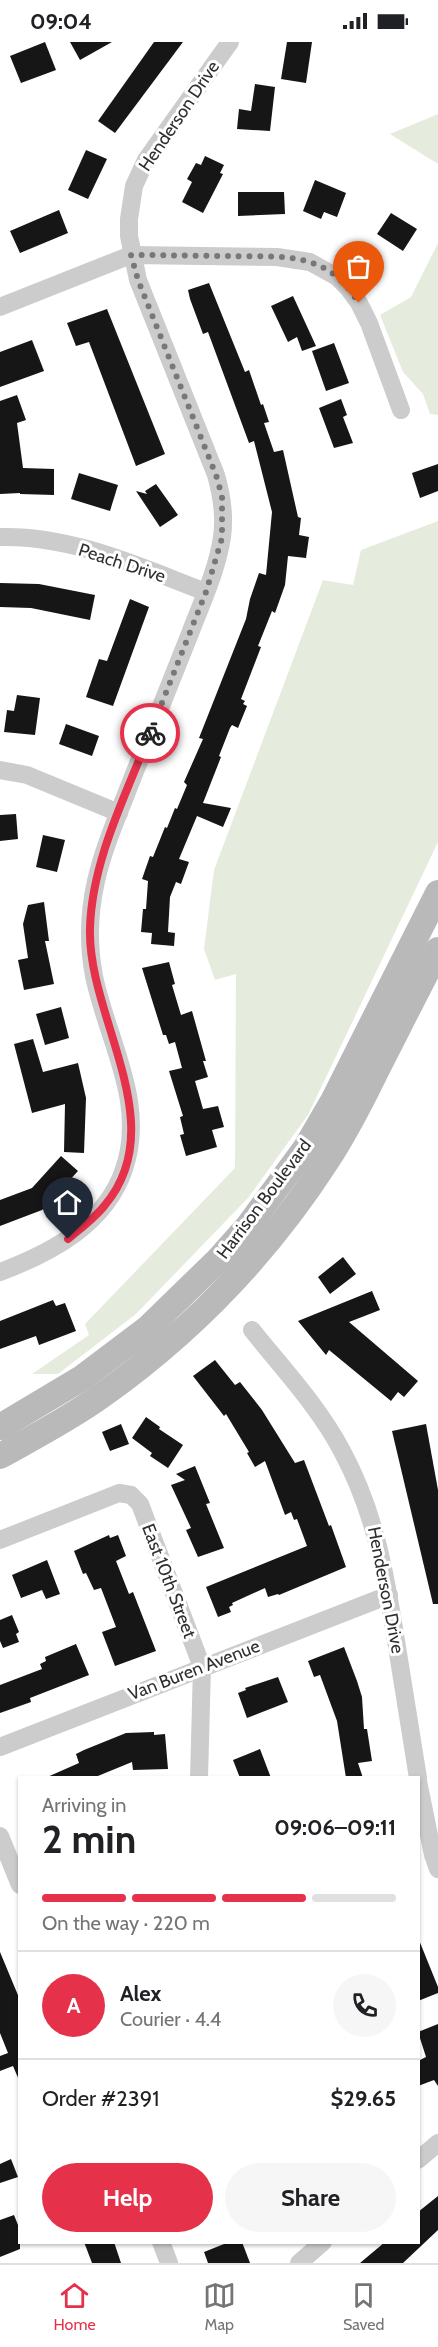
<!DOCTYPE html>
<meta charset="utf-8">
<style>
:root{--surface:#fff;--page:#f6f6f6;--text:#202124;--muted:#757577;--line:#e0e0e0;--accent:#e6314b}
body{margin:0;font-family:Cabin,sans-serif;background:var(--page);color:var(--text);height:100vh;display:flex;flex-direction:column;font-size:22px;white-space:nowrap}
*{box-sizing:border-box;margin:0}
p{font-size:20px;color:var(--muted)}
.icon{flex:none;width:33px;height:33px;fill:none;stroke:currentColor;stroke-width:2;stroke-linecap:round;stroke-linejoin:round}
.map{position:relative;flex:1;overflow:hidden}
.panel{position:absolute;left:18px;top:1734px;width:402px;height:468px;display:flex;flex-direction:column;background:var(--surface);border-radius:0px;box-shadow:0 2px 4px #0004}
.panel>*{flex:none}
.pin{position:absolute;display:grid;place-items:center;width:51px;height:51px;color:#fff;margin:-62px -26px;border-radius:50% 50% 50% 0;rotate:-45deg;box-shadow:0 0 6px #0007}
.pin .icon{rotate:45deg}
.courier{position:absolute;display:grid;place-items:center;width:60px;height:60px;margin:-30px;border:4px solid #e6314b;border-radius:50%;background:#fff;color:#222;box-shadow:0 2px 8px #0007}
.overview em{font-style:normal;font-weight:800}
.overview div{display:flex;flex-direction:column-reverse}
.overview{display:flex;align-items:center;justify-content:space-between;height:102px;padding:0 24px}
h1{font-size:39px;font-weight:800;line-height:45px}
.bar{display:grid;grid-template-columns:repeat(4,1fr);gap:9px 6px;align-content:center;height:72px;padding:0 24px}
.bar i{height:8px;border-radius:4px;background:var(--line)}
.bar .on{background:var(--accent)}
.bar p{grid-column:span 4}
.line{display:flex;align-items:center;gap:15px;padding:0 24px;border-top:2px solid var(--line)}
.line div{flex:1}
.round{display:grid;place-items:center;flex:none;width:63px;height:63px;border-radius:32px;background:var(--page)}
.button{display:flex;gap:12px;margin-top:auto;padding:12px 24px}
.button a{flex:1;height:69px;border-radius:36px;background:var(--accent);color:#fff;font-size:24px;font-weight:800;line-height:69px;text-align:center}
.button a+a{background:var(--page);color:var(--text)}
.status{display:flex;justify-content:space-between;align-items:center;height:42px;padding:0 30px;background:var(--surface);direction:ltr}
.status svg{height:16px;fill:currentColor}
.menu{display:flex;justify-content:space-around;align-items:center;height:84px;border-top:2px solid var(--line);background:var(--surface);font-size:16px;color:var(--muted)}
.menu a{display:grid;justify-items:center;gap:3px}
.menu .on{color:var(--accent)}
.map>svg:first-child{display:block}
.green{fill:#e6ecdd}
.building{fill:#161616}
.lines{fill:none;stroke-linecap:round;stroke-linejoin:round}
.street{stroke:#ccc;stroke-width:18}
.secondary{stroke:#b9b9b9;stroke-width:26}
.done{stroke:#787878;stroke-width:6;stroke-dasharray:0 10.8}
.route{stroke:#e6314b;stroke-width:8}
.labels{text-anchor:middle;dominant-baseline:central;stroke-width:6;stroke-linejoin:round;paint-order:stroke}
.street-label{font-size:18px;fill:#2f2f2f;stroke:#fff}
</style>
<div class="status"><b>09:04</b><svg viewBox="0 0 49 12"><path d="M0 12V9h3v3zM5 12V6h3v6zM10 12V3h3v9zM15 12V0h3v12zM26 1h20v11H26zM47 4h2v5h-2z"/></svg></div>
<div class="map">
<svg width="438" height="2221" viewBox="0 0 438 2221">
<rect width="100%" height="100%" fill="#fff"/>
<g class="green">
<polygon points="438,72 438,122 390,92"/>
<polygon points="438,201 438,373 430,372 423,352 403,330 380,273 411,255"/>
<polygon points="438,479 438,800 308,1073 248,1156 136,1272 58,1332 32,1332 89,1293 85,1282 235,1126 236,932 215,938 204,907 214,828 323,538 353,543 361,508"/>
</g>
<g class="building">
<polygon points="45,0 56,28 21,41 10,14"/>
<polygon points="70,0 112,0 80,18"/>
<polygon points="154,0 183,0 115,91 98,79"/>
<polygon points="287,0 312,0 306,41 281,37"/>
<polygon points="255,42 275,45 270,89 237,87 239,67 251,69"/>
<polygon points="86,108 107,117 88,157 68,148"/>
<polygon points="205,114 224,123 220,131 223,132 203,171 182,160 192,140 187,137 196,121 201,123"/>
<polygon points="315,138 346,151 337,175 324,170 321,177 303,169"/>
<polygon points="238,150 284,150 285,172 238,174"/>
<polygon points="59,168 68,191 20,211 10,189"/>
<polygon points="391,171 417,187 403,209 377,192"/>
<polygon points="209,241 245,330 249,328 261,363 263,362 269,380 264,381 274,410 283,408 298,475 301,476 299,493 309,495 306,516 288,514 285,543 275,571 272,569 258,604 261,605 241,657 245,659 243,662 247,664 238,686 232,683 230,686 219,714 221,715 203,761 231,766 223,785 197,774 179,817 189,820 181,842 176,840 170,855 168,890 175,891 174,904 151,902 152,891 141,890 143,867 146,867 148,839 142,837 150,814 153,815 165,785 167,786 175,766 177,767 187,743 184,740 203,697 199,696 246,577 250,557 259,531 266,533 272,470 254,399 249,401 208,290 203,292 190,257 188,248"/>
<polygon points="293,254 316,304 302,309 297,295 288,300 271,264"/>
<polygon points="107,267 165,412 136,424 89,300 76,304 67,281"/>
<polygon points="32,298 44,329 0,345 0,310"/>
<polygon points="334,301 349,341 326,349 312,309"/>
<polygon points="17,353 26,378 17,381 23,426 54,427 54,453 20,452 20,451 0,452 0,359"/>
<polygon points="341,357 347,373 343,375 353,401 334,406 319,366"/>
<polygon points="438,422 438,449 420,456 412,431"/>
<polygon points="79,431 118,443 110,469 71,457"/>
<polygon points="156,442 178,473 160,485 136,449 147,452 145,449"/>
<polygon points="0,541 39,542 95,553 90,578 31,566 0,565"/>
<polygon points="130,557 149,565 113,664 86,655 99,617 107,619"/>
<polygon points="17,653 40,656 35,693 4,690 7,668 14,669"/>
<polygon points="66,682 99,694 92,714 59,702"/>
<polygon points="16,772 18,797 0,799 0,773"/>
<polygon points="43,793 65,798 57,830 36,825"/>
<polygon points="44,860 49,899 45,899 54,942 24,948 18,918 28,916 23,882 28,863"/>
<polygon points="169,920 175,942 172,943 181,973 192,969 206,1019 203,1019 208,1035 195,1039 203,1067 218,1064 224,1085 212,1088 217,1105 186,1114 180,1093 184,1092 180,1075 183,1074 169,1029 182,1026 175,1000 169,1002 166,993 163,993 142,926"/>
<polygon points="61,965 69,996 45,1003 36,972"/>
<polygon points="33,997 43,1030 78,1021 86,1056 84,1111 64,1110 65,1062 32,1071 14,1002"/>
<polygon points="61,1114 78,1129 42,1168 0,1184 0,1158 32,1146"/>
<polygon points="343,1215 356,1232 330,1252 318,1235"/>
<polygon points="372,1249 380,1268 349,1280 418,1339 404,1355 398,1350 391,1359 329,1308 326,1313 298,1279"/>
<polygon points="53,1258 56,1264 65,1261 76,1289 39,1303 36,1294 0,1307 0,1279"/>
<polygon points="215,1318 235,1343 240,1340 262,1368 295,1421 304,1418 329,1484 331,1483 346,1525 279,1553 278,1552 268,1555 265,1546 232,1561 233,1563 229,1565 231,1570 218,1575 206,1545 307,1504 297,1477 294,1478 291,1470 285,1473 265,1419 255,1425 247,1411 249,1410 226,1372 224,1374 193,1334"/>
<polygon points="146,1375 160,1385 159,1387 183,1403 168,1426 150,1414 152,1411 132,1396"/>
<polygon points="121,1382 129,1402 110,1409 102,1390"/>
<polygon points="426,1382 438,1448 438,1562 433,1562 392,1389"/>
<polygon points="195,1424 210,1461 206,1462 224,1506 198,1515 186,1488 191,1486 171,1443 185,1438 176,1432"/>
<polygon points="109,1493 110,1496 118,1493 126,1514 116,1519 129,1552 133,1550 156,1609 115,1624 102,1590 116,1585 101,1546 94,1548 86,1531 83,1532 74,1509"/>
<polygon points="47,1518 60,1552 46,1557 42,1548 21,1556 12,1533"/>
<polygon points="12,1573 19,1590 16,1592 19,1600 3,1606 0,1599 0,1578"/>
<polygon points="76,1602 89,1633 30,1656 31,1660 0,1671 0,1643 42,1627 40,1622 46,1619 45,1615"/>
<polygon points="344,1605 357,1639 362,1655 364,1687 367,1687 372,1719 358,1721 363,1736 346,1736 337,1679 320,1633 314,1635 308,1619"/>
<polygon points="278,1635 288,1660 247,1676 238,1651 246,1648 245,1646"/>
<polygon points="154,1690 154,1693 165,1692 168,1727 133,1728 132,1720 93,1736 45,1736 79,1721 76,1712 84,1708 126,1691"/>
<polygon points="260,1707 271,1736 240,1736 233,1718"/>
<polygon points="419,1898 438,1945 438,1951 418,1959"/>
<polygon points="0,1910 20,1958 19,2038 13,2024 0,2029 0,2014 8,2011 0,1991"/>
<polygon points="438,1982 438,2044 434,2038 418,2044 418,2019 426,2015 418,1990"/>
<polygon points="11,2117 18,2135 0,2141 0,2122"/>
<polygon points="438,2154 438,2188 403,2221 360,2221 385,2200 418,2200 418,2170"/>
<polygon points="14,2173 20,2188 20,2207 0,2215 0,2178"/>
<polygon points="84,2200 114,2200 121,2221 92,2221"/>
<polygon points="229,2200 242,2200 250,2221 208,2221 204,2210"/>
</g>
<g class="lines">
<g class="street">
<polyline points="0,265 131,213 277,215 310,220 337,235 348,246 359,261 369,281 401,368"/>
<path d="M 0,495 C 72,493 140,525 206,550"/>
<polyline points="0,728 27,733 119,771"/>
<path d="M 0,1230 C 51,1211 106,1182 124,1127 C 147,1060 107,998 94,934 C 88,903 89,870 96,839 C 104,804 119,771 132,737 C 151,689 170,642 189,594 C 201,562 217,529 222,495 C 225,474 222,454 216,433 L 138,238 L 129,194 L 129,177 L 134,144 L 146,118 L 230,0"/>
<path d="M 252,1288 C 283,1327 319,1365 342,1409 C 376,1472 386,1535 397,1605 C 404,1648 411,1692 418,1736"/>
<polyline points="0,1498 119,1451 131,1453 140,1462 202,1625 199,1736"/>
<polyline points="0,1705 389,1553"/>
<polyline points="418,1739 433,1813 438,1827"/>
<polyline points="0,1794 20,1843"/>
<polyline points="418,2118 438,2101"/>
<polyline points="161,2200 169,2221"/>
<polyline points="299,2221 323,2200"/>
</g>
<g class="secondary">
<polyline points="0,1385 82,1336 147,1287 218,1218 249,1183 305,1107 333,1059 438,851"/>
<path d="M 0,1414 C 34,1395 69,1377 101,1354 C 190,1291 267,1211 326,1120 C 345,1091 361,1060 376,1029 C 397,988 417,948 438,908"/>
</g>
</g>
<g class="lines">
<path class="done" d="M 150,691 L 206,550 L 222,496 L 222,454 L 216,433 L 138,238 L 131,213 C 164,213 196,214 228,214 C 259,215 296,211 324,226 C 339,234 350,247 359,261"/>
<path class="route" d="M 68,1197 C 81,1186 95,1176 105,1163 C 173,1082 87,975 90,886 C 92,818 126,753 150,691"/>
</g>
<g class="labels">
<g class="street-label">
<text transform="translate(179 74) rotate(-56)">Henderson Drive</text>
<text transform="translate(122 521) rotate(18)">Peach Drive</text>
<text transform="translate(264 1157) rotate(-53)">Harrison Boulevard</text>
<text transform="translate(169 1539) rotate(69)">East 10th Street</text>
<text transform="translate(386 1548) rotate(79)">Henderson Drive</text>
<text transform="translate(194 1628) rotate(-21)">Van Buren Avenue</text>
</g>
</g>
</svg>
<div class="pin" style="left:359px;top:261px;background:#ea580c"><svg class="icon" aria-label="bag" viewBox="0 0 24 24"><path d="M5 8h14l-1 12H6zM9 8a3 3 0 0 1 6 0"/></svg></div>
<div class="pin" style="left:68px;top:1197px;background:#1f2937"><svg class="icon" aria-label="home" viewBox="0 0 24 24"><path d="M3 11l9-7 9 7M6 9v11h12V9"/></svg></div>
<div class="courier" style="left:150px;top:691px"><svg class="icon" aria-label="bike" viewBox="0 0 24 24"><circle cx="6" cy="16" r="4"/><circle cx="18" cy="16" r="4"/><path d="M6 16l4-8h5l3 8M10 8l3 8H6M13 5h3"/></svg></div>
<section class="panel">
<div class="overview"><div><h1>2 min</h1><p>Arriving in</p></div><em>09:06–09:11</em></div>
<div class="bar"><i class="on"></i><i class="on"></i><i class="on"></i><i></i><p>On the way · 220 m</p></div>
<div class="line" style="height:108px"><b class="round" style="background:var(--accent);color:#fff">A</b><div><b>Alex</b><p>Courier · 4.4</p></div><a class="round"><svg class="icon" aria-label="phone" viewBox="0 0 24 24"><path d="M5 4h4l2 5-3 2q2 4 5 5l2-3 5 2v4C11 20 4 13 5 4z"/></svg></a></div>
<div class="line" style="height:78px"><div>Order #2391</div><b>$29.65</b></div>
<div class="button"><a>Help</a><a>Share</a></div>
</section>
</div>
<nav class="menu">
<a class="on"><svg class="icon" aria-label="home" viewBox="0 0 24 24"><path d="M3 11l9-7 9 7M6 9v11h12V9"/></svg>Home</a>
<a><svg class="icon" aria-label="map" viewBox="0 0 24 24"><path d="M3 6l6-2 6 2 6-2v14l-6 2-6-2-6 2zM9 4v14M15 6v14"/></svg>Map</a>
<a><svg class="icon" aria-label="saved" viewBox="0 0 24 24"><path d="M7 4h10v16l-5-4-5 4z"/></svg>Saved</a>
</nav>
